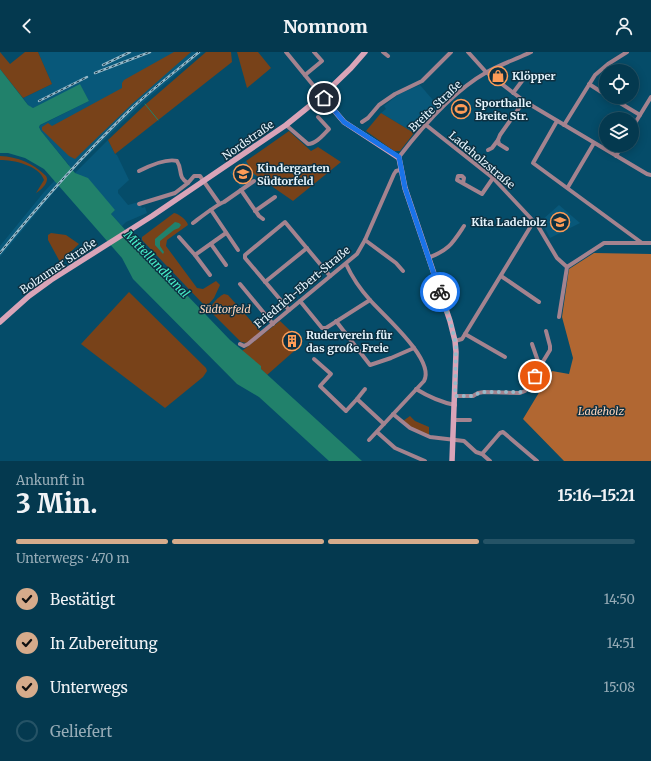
<!DOCTYPE html>
<html lang="de">
<meta charset="utf-8">
<style>
:root{--surface:#04394f;--page:#0d4056;--text:#f1f3f6;--muted:#97acb7;--line:#255366;--accent:#d6ab8b}
body{margin:0;font-family:Merriweather,serif;background:var(--page);color:var(--text);height:100vh;display:flex;flex-direction:column;font-size:15px;white-space:nowrap}
*{box-sizing:border-box;margin:0}
p{font-size:13px;color:var(--muted)}
.icon{flex:none;width:22px;height:22px;fill:none;stroke:currentColor;stroke-width:2;stroke-linecap:round;stroke-linejoin:round}
.map{position:relative;height:409px;overflow:hidden}
.side{display:flex;flex-direction:column;background:var(--surface);flex:1}
.side>*{flex:none}
.buttons{position:absolute;left:599px;top:12px;display:grid;gap:8px}
.buttons a{display:grid;place-items:center;width:40px;height:40px;border-radius:50%;background:var(--surface);box-shadow:0 2px 10px #0003,0 0 0 1px var(--line);font-size:20px}
.pin{position:absolute;display:grid;place-items:center;width:34px;height:34px;color:#fff;margin:-17px;border:2px solid #fff;border-radius:50%;box-shadow:0 1px 4px #0007}
.courier{position:absolute;display:grid;place-items:center;width:40px;height:40px;margin:-20px;border:3px solid #1a73e8;border-radius:50%;background:#fff;color:#222;box-shadow:0 1px 5px #0007}
.overview em{font-style:normal;font-weight:800}
.overview div{display:flex;flex-direction:column-reverse}
.overview{display:flex;align-items:center;justify-content:space-between;height:68px;padding:0 16px}
h1{font-size:26px;font-weight:800;line-height:30px}
.bar{display:grid;grid-template-columns:repeat(4,1fr);gap:6px 4px;align-content:center;height:48px;padding:0 16px}
.bar i{height:5px;border-radius:3px;background:var(--line)}
.bar .current{background:var(--accent)}
.bar p{grid-column:span 4}
ol{padding:0 16px;list-style:none}
li{display:flex;align-items:center;gap:12px;height:44px}
li p{margin-inline-start:auto}
li .icon{padding:4px;border-radius:50%;background:var(--accent);color:#111;stroke-width:4}
li:last-child{color:var(--muted)}
li i{width:22px;height:22px;border:2px solid var(--line);border-radius:50%}
header{display:flex;justify-content:space-between;align-items:center;height:52px;padding:0 16px;background:var(--surface);font-size:18px;font-weight:800}
.map>svg:first-child{display:block}
.built{fill:#08587a}
.green{fill:#784219}
.forest{fill:#b16732}
.water{fill:#21816b}
.lines{fill:none;stroke-linecap:round;stroke-linejoin:round}
.stream{stroke:#21816b;stroke-width:1}
.minor{stroke:#a4838f;stroke-width:4}
.secondary{stroke:#d9a4b8;stroke-width:5.5}
.rail-casing{stroke:#95b8c8;stroke-width:2.5}
.rail{stroke:#0d3041;stroke-width:1;stroke-dasharray:3;stroke-linecap:butt}
.done{stroke:#97baca;stroke-width:4;stroke-dasharray:0 7.2}
.route{stroke:#1a73e8;stroke-width:5}
.labels{text-anchor:middle;dominant-baseline:central;stroke-width:3;stroke-linejoin:round;paint-order:stroke}
.poi-label{font-size:11px;font-weight:bold;fill:#e6f5fe;stroke:#0d3041;text-anchor:start}
.street-label{font-size:11px;fill:#e6f5fe;stroke:#0d3041}
.park-label{font-size:11px;font-style:italic;fill:#fdd3b9;stroke:#0d3041}
.water-label{font-size:12px;font-style:italic;fill:#46efc9;stroke:#0d3041}
</style>
<header><svg class="icon" aria-label="back" viewBox="0 0 24 24"><path d="M15 5l-7 7 7 7"/></svg>Nomnom<svg class="icon" aria-label="person" viewBox="0 0 24 24"><circle cx="12" cy="8" r="4"/><path d="M4 21q1-7 8-7t8 7"/></svg></header>
<div class="map">
<svg width="651" height="409" viewBox="0 0 651 409">
<rect width="100%" height="100%" fill="#054c69"/>
<g class="built">
<polygon points="38,0 203,0 149,45 80,111 53,141 0,205 0,194 44,140 69,113 41,79 39,74 89,49 80,33 33,56 30,55 23,46 52,32"/>
<polygon points="420,33 438,54 428,63 427,62 416,75 418,77 414,81 381,61 386,57 384,54 399,42"/>
<polygon points="108,88 115,102 117,103 129,128 118,138 118,141 128,153 139,150 142,156 145,155 147,161 126,170 122,174 111,162 115,158 75,121"/>
<polygon points="246,109 256,123 248,129 247,132 241,136 230,120"/>
<polygon points="559,153 580,171 550,186 541,169"/>
</g>
<g class="green">
<polygon points="0,0 10,12 25,0 38,0 52,32 23,46 0,17"/>
<polygon points="174,0 191,0 133,51 75,107 69,104 42,78 42,75 48,71 52,74 122,36 122,31 124,28"/>
<polygon points="206,0 231,0 232,10 115,102 108,88 146,52"/>
<polygon points="237,0 258,0 271,16 247,36"/>
<polygon points="381,61 414,81 400,99 394,99 366,79"/>
<polygon points="289,79 311,99 318,95 341,110 293,149 254,122 246,109"/>
<path d="M 0,104 C 18,105 33,111 46,124 C 50,130 41,138 36,141 L 44,128 C 39,113 13,108 0,108 Z"/>
<path d="M 174,161 C 179,162 187,168 188,173 L 167,188 L 166,194 L 197,236 L 203,237 L 216,229 L 220,233 L 214,246 L 206,255 L 142,188 L 142,185 Z"/>
<polygon points="51,181 66,183 79,192 60,210 48,188 48,183"/>
<polygon points="129,240 206,316 207,319 203,325 165,356 81,292"/>
<path d="M 224,242 L 228,243 L 261,280 L 247,291 L 241,290 L 210,259 C 211,252 218,245 224,242 Z"/>
<polygon points="280,269 300,288 301,293 267,323 242,299"/>
<polygon points="410,364 415,369 429,375 429,383 410,375 403,369"/>
</g>
<polygon class="forest" points="594,201 651,202 651,409 564,409 523,367 552,319 569,322 573,306 562,265 569,217"/>
<g class="water">
<polygon points="0,17 28,53 33,56 80,32 89,49 40,73 39,75 41,79 75,121 88,126 115,158 111,162 137,191 230,288 261,314 261,317 362,409 329,409 259,345 237,332 133,227 122,206 44,117 25,106 8,101 0,101"/>
<polygon points="175,170 179,171 181,173 179,176 174,178 160,189 160,194 164,200 163,202 155,193 155,187"/>
</g>
<g class="lines">
<polyline class="stream" points="145,52 158,68"/>
<g class="minor">
<polyline points="286,0 322,44"/>
<polyline points="383,0 388,4"/>
<polyline points="468,0 486,20 524,49 647,122 651,123"/>
<polyline points="305,23 322,9 314,0"/>
<polyline points="589,32 606,43"/>
<polyline points="513,41 525,25 527,26"/>
<polyline points="610,45 640,63"/>
<polyline points="557,69 533,111 642,191"/>
<polyline points="362,70 368,66 379,53 395,42 422,29 451,0"/>
<path d="M 286,73 L 308,92 C 316,92 323,83 329,77 L 318,65"/>
<polyline points="426,73 493,126 509,143 538,174 557,206 567,215"/>
<polyline points="564,73 595,23 608,12 627,0"/>
<polyline points="632,76 651,45"/>
<polyline points="507,97 499,92 498,88 500,83 524,49"/>
<polyline points="488,98 492,96 498,88"/>
<polyline points="616,104 622,93"/>
<path d="M 399,105 C 422,75 453,39 487,20 C 501,12 517,7 531,0"/>
<path d="M 139,119 C 149,114 166,106 177,109 C 183,118 177,125 188,131 L 194,124 L 200,124 L 219,151"/>
<polyline points="463,131 464,126 462,124 458,124 457,128 482,142 493,126"/>
<polyline points="568,135 594,91"/>
<polyline points="241,138 259,164 263,167"/>
<polyline points="139,152 175,141 188,131"/>
<polyline points="211,158 238,198"/>
<polyline points="255,159 275,145"/>
<path d="M 193,171 C 201,165 216,153 224,150 L 254,129"/>
<polyline points="179,185 195,203 226,181"/>
<polyline points="365,188 396,211 403,219"/>
<polyline points="211,192 226,213"/>
<polyline points="195,203 210,223"/>
<path d="M 428,206 C 449,198 452,192 464,174"/>
<path d="M 346,212 C 352,225 360,237 370,248 C 382,262 436,308 424,329 L 369,388"/>
<polyline points="501,224 539,250"/>
<polyline points="265,230 307,196"/>
<polyline points="240,232 273,272"/>
<polyline points="300,249 322,276 326,276 370,248"/>
<polyline points="289,258 245,206 245,203 285,170 330,224"/>
<polyline points="559,265 567,215 604,191 651,191"/>
<polyline points="336,269 370,313 391,306 414,296"/>
<polyline points="465,282 505,305"/>
<polyline points="455,289 462,287 534,169"/>
<polyline points="240,292 244,294 248,292 357,202 365,188 394,122 396,119 400,118"/>
<polyline points="532,292 540,315"/>
<polyline points="314,307 331,322 320,334 346,359 357,347 384,372"/>
<polyline points="523,315 529,332"/>
<path d="M 416,337 C 429,345 440,350 455,353"/>
<polyline points="455,344 473,344 478,341 484,340 520,341 525,339 550,298 550,294 546,279"/>
<polyline points="357,347 365,337"/>
<polyline points="393,362 410,376 430,385 464,389 476,400 482,402 490,409"/>
<polyline points="455,368 470,368"/>
<polyline points="377,380 395,396 425,409"/>
<polyline points="482,402 500,381 503,380 537,409"/>
</g>
<g class="secondary">
<polyline points="322,44 344,70 399,106 405,136 450,269 455,289 456,300 452,409"/>
<polyline points="0,270 29,244 51,228 152,164 286,73 322,44 351,16 365,0"/>
</g>
<g class="rail-casing">
<g id="rail">
<polyline points="103,13 130,0"/>
<polyline points="95,21 150,0"/>
<polyline points="39,49 87,25"/>
<path d="M 0,201 C 41,150 84,102 131,57 C 152,37 176,19 199,0"/>
</g>
</g>
<use href="#rail" class="rail"/>
</g>
<g class="lines">
<polyline class="done" points="440,240 451,272 456,293 455,344 473,344 481,340 522,340 526,337 535,324"/>
<polyline class="route" points="324,46 344,70 399,105 405,136 440,240"/>
</g>
<defs>
<g id="shop-ring" transform="scale(1)"><circle r="9.5" fill="#0d3041" stroke="#fe9c57" stroke-width="1.5"/><path d="M-5-2.5h2.3a2.7 3.5 0 0 1 5.4 0H5L5.5 6h-11ZM-1.5-2.5h3a1.5 2.3 0 0 0-3 0Z" fill="#fe9c57"/></g>
<g id="stadium-ring" transform="scale(1)"><circle r="9.5" fill="#0d3041" stroke="#fe9c57" stroke-width="1.5"/><path d="M0-5a6.5 5 0 1 0 0 10a6.5 5 0 1 0 0-10ZM-3.5-1.8h7v3.6h-7Z" fill="#fe9c57"/></g>
<g id="school-ring" transform="scale(1)"><circle r="9.5" fill="#0d3041" stroke="#fe9c57" stroke-width="1.5"/><path d="M0-5L7-2L0 1L-7-2ZM-4 1L0 2.5L4 1V4Q0 6-4 4Z" fill="#fe9c57"/></g>
<g id="building-ring" transform="scale(1)"><circle r="9.5" fill="#0d3041" stroke="#fe9c57" stroke-width="1.5"/><path d="M-4-6H4V6H1V3H-1V6H-4ZM-2.5-4.3h1.7v1.8h-1.7ZM.8-4.3h1.7v1.8H.8ZM-2.5-1h1.7V.8h-1.7ZM.8-1h1.7V.8H.8Z" fill="#fe9c57"/></g>
</defs>
<g fill-rule="evenodd">
<use href="#shop-ring" x="498" y="24"/>
<use href="#stadium-ring" x="461" y="57"/>
<use href="#school-ring" x="243" y="122"/>
<use href="#school-ring" x="560" y="170"/>
<use href="#building-ring" x="292" y="289"/>
</g>
<g class="labels">
<g class="poi-label">
<text x="512" y="24">Klöpper</text>
<text x="475" y="51">Sporthalle<tspan x="475" dy="13">Breite Str.</tspan></text>
<text x="257" y="116">Kindergarten<tspan x="257" dy="13">Südtorfeld</tspan></text>
<text x="546" y="170" text-anchor="end">Kita Ladeholz</text>
<text x="306" y="283">Ruderverein für<tspan x="306" dy="13">das große Freie</tspan></text>
</g>
<g class="street-label">
<text transform="translate(435 54) rotate(-44)">Breite Straße</text>
<text transform="translate(248 88) rotate(-35)">Nordstraße</text>
<text transform="translate(482 108) rotate(40)">Ladeholzstraße</text>
<text transform="translate(58 214) rotate(-34)">Bolzumer Straße</text>
<text transform="translate(302 235) rotate(-40)">Friedrich-Ebert-Straße</text>
</g>
<g class="park-label">
<text x="225" y="257">Südtorfeld</text>
<text x="601" y="359">Ladeholz</text>
</g>
<g class="water-label">
<text transform="translate(157 212) rotate(46)">Mittellandkanal</text>
</g>
</g>
</svg>
<div class="buttons">
<a><svg class="icon" aria-label="locate" viewBox="0 0 24 24"><circle cx="12" cy="12" r="6"/><path d="M12 2v4M12 18v4M2 12h4M18 12h4"/></svg></a>
<a><svg class="icon" aria-label="layers" viewBox="0 0 24 24"><path d="M12 4l9 5-9 5-9-5zM3 14l9 5 9-5"/></svg></a>
</div>
<div class="pin" style="left:535px;top:324px;background:#ea580c"><svg class="icon" aria-label="bag" viewBox="0 0 24 24"><path d="M5 8h14l-1 12H6zM9 8a3 3 0 0 1 6 0"/></svg></div>
<div class="pin" style="left:324px;top:46px;background:#1f2937"><svg class="icon" aria-label="home" viewBox="0 0 24 24"><path d="M3 11l9-7 9 7M6 9v11h12V9"/></svg></div>
<div class="courier" style="left:440px;top:240px"><svg class="icon" aria-label="bike" viewBox="0 0 24 24"><circle cx="6" cy="16" r="4"/><circle cx="18" cy="16" r="4"/><path d="M6 16l4-8h5l3 8M10 8l3 8H6M13 5h3"/></svg></div>
</div>
<section class="side">
<div class="overview"><div><h1>3 Min.</h1><p>Ankunft in</p></div><em>15:16–15:21</em></div>
<div class="bar"><i class="current"></i><i class="current"></i><i class="current"></i><i></i><p>Unterwegs · 470 m</p></div>
<ol>
<li><svg class="icon" aria-label="check" viewBox="0 0 24 24"><path d="M5 12l5 5 9-10"/></svg>Bestätigt<p>14:50</p></li>
<li><svg class="icon" aria-label="check" viewBox="0 0 24 24"><path d="M5 12l5 5 9-10"/></svg>In Zubereitung<p>14:51</p></li>
<li><svg class="icon" aria-label="check" viewBox="0 0 24 24"><path d="M5 12l5 5 9-10"/></svg>Unterwegs<p>15:08</p></li>
<li><i></i>Geliefert</li>
</ol>
</section>
